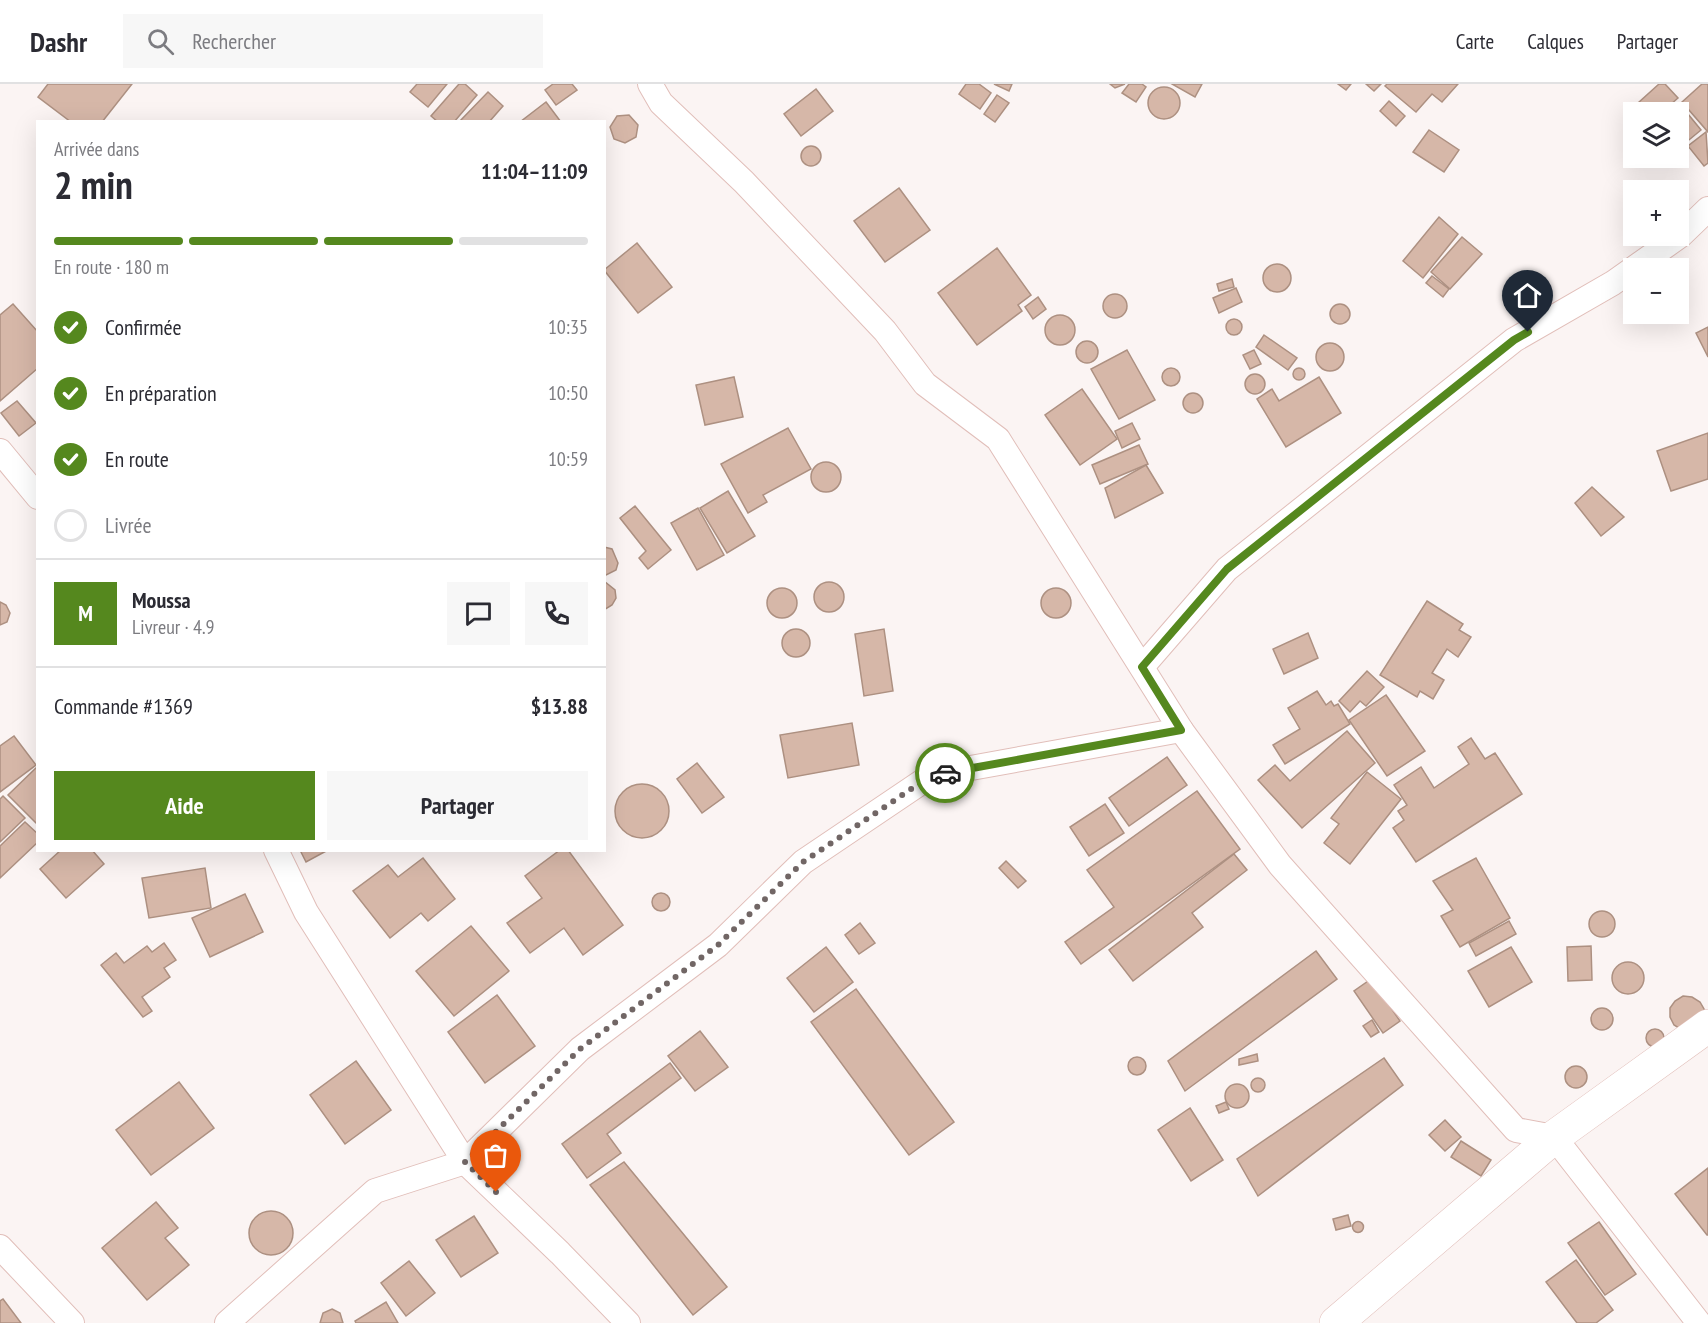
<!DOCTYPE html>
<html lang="fr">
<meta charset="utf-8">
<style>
:root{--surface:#fff;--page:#f7f7f7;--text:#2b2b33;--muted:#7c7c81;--line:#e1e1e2;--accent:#55881e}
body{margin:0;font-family:"PT Sans Narrow",sans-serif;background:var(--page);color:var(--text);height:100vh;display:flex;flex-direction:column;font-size:22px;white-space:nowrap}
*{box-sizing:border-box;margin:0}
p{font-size:20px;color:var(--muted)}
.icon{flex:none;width:33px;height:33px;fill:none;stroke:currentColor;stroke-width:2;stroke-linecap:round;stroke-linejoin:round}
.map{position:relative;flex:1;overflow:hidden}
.details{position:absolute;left:36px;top:36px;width:570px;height:732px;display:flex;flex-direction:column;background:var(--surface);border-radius:0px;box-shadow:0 6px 24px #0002}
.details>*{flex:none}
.tools{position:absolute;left:1623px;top:18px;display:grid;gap:12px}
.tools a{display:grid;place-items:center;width:66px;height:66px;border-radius:0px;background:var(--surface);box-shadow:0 6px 24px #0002;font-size:30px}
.pin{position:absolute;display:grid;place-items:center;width:51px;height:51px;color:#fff;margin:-62px -26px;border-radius:50% 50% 50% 0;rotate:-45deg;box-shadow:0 0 6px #0007}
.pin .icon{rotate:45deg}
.courier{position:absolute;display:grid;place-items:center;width:60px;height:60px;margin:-30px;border:4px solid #55881e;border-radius:50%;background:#fff;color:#222;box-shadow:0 2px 8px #0007}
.overview em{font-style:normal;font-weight:700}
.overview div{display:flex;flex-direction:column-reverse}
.overview{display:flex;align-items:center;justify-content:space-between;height:102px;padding:0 18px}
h1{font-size:39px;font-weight:700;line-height:45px}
.bar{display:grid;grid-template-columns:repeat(4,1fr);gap:9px 6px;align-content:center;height:72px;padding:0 18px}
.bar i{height:8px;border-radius:4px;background:var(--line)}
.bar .current{background:var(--accent)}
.bar p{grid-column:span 4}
.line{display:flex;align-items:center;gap:15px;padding:0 18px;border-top:2px solid var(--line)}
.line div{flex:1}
.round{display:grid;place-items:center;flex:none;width:63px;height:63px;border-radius:0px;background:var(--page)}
ol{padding:0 18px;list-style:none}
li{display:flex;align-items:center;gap:18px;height:66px}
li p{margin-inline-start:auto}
li .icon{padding:6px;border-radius:50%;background:var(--accent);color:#fff;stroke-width:4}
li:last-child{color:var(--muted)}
li i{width:33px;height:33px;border:3px solid var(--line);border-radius:50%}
.cta{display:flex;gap:12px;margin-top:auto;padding:12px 18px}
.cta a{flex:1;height:69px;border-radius:0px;background:var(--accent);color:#fff;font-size:24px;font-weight:700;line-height:69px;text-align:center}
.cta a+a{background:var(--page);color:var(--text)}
header{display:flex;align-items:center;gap:36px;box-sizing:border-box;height:84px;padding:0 30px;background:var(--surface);border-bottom:2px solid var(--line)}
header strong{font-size:28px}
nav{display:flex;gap:33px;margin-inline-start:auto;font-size:21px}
.search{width:420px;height:54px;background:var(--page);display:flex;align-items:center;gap:15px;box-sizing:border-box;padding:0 21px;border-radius:0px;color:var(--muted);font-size:22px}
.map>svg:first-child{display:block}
.building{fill:#d6b7a8;stroke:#ad9081;stroke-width:1.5}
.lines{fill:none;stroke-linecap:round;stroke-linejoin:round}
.minor-casing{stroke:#e1beb9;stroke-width:26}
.secondary-casing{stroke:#e1beb9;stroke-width:34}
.minor{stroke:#fff;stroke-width:24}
.secondary{stroke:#fff;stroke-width:33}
.done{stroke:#716665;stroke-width:6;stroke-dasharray:0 10.8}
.route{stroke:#55881e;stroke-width:8}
</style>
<header>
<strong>Dashr</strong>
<div class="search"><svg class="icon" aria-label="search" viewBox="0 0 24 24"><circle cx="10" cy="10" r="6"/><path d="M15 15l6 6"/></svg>Rechercher</div>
<nav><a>Carte</a><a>Calques</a><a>Partager</a></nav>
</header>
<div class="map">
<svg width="1708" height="1239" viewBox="0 0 1708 1239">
<rect width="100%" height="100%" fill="#fbf4f3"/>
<g class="building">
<polygon points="48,0 132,0 102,38 71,38 38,13"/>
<polygon points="417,0 447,0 428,23 410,8"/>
<polygon points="459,0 465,0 477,11 454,38 438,38 431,32"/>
<polygon points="553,0 572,0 577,6 556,21 545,6"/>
<polygon points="966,0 979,0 991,9 980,25 959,10"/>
<polygon points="994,0 1012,0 1009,7"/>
<polygon points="1110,0 1125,0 1115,4"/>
<polygon points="1129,0 1142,0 1146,3 1136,18 1122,9"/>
<polygon points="1172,0 1202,0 1195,13"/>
<polygon points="1338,0 1351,0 1346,6"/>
<polygon points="1366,0 1381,0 1374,7"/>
<polygon points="1387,0 1458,0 1442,18 1432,10 1416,28 1385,2"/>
<polygon points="1659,0 1665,0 1678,14 1662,28 1634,28 1634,34 1628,28"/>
<polygon points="1702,0 1708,0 1708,48 1682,18"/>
<circle cx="1164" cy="19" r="16"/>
<polygon points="816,5 833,27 801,52 784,30"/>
<polygon points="488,8 503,22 489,38 459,38"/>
<polygon points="997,11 1009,19 995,38 984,30"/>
<polygon points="1389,17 1405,32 1396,42 1380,27"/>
<polygon points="546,18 561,38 520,38"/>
<polygon points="1679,19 1701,46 1678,65 1678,28 1668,28"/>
<polygon points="629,31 638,41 636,53 625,59 614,55 610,43 617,32"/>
<polygon points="1429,46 1459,66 1444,88 1413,68"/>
<polygon points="1706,48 1708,79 1704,82 1688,62"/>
<circle cx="811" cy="72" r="10"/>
<polygon points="899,104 930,146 885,178 854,137"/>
<polygon points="1439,133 1458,150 1423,194 1403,177"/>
<polygon points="1462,153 1482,170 1450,205 1431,188"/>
<polygon points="637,159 672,203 638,229 604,186"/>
<polygon points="997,164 1031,211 1018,221 1022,227 977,261 938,209"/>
<circle cx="1277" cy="194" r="14"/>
<polygon points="1432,192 1449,205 1443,213 1426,199"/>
<polygon points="1232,195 1234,203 1219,207 1217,200"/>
<polygon points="1236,204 1242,218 1219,229 1213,214"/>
<circle cx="1115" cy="222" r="12"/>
<polygon points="1038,213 1046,225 1033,235 1025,223"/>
<circle cx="1340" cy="230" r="10"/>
<polygon points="13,220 38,248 38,284 0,317 0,231"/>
<circle cx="1060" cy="246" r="15"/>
<circle cx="1234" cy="243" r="8"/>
<polygon points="1708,243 1708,273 1696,249"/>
<polygon points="1264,251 1297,274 1288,286 1256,263"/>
<circle cx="1087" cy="268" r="11"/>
<circle cx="1330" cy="273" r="14"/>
<polygon points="1127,266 1155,316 1119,335 1091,285"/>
<polygon points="1254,266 1261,280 1250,285 1243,271"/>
<circle cx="1171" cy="293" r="9"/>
<circle cx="1299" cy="290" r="6"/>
<circle cx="1255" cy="300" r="10"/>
<polygon points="734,293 743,333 705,341 696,301"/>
<polygon points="1319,293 1341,329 1286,363 1257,315 1272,305 1279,317"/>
<polygon points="1082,305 1117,355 1080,381 1045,331"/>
<circle cx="1193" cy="319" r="10"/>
<polygon points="17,317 36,339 19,352 1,329"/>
<polygon points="1132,339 1140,355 1122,364 1115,347"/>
<polygon points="788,344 811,385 763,411 767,418 748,429 721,380"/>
<polygon points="1708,349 1708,395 1671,407 1657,367"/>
<polygon points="1139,361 1148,380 1100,400 1092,381"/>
<circle cx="826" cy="393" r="15"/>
<polygon points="1146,381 1163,409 1115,434 1105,404"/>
<polygon points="1592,403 1624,433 1601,452 1575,419"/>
<polygon points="728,407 755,452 727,469 700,424"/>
<polygon points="635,422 671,466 648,485 639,474 646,467 620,434"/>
<polygon points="698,424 724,471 697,486 671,439"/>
<polygon points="604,463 612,465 618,479 616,486 604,492"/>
<polygon points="604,497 615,506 616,514 612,521 604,526"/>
<circle cx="829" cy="513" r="15"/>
<circle cx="782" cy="519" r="15"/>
<circle cx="1056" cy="519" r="15"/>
<polygon points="1427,517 1463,540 1459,546 1471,553 1458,573 1447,565 1432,589 1444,596 1433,615 1420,607 1417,613 1380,591"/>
<polygon points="0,518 6,521 10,529 7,538 0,541"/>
<circle cx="796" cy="559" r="14"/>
<polygon points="884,545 893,607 864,612 855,550"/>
<polygon points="1308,549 1318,574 1284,590 1273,565"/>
<polygon points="1367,587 1384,603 1366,622 1360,617 1350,628 1339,617"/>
<polygon points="1317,607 1326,621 1331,617 1334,622 1338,620 1350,640 1285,680 1273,661 1300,645 1288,624"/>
<polygon points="1386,611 1425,667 1387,692 1349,636"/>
<polygon points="852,639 859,681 788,694 780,651"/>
<polygon points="1347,647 1375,679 1302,744 1258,696 1275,681 1290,697"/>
<polygon points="14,652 36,681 0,708 0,662"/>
<polygon points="1471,654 1485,675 1495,669 1522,710 1416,778 1393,744 1404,736 1398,727 1407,721 1394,701 1421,683 1434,704 1469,680 1458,663"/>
<polygon points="1167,673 1187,701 1129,742 1109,714"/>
<polygon points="697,679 724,713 702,729 677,695"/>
<polygon points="38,682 38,741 8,711"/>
<polygon points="1367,688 1401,715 1350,780 1324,759 1339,740 1331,734"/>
<circle cx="642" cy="727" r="27"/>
<polygon points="1197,707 1240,765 1081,880 1065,858 1114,823 1087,786"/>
<polygon points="3,712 25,734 0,758 0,715"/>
<polygon points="1105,720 1124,749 1089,772 1070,743"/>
<polygon points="25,738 38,750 38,758 0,794 0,762"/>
<polygon points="61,766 92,766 104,780 66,814 40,785"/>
<polygon points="300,766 328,766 306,778"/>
<polygon points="560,766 568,766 623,841 583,871 564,844 530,869 507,839 542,814 525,792"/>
<polygon points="1234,770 1247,786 1192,829 1203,843 1133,897 1109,866"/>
<polygon points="423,774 455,815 428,837 421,829 390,854 353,807 388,781 398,793"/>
<polygon points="1476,774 1510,834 1460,863 1441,832 1453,826 1433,797"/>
<polygon points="1006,777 1026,797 1018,804 999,784"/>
<polygon points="205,784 211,824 149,834 142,794"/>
<circle cx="661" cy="818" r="9"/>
<polygon points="245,810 263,848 210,873 192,834"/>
<circle cx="1602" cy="840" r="13"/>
<polygon points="1509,837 1516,850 1476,872 1469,859"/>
<polygon points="860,839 875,859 859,870 845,851"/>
<polygon points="471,842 509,887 454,932 416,887"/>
<polygon points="164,859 176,876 164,884 170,893 142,913 152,927 143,933 101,881 116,869 124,879 147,862 152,868"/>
<polygon points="1591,862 1592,896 1568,897 1567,863"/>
<polygon points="826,863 853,898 814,928 787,894"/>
<polygon points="1511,863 1532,898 1489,923 1468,887"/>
<polygon points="1316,867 1337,895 1185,1007 1168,977"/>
<circle cx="1628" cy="894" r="16"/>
<polygon points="1371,895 1400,937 1383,949 1354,907"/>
<polygon points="856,905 954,1038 909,1071 811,938"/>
<polygon points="497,911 535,962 485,999 448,948"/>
<polygon points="1683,912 1692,913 1700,918 1704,925 1704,935 1682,946 1674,941 1670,933 1670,924 1675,917"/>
<circle cx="1602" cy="935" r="11"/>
<polygon points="1372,936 1379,948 1371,953 1363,942"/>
<circle cx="1655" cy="954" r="9"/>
<polygon points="700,947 728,983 695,1007 668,972"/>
<polygon points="1257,970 1258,977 1239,981 1239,975"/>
<circle cx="1137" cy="982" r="9"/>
<polygon points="1384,974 1403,1001 1258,1112 1237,1075"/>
<polygon points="356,977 391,1026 345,1060 310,1011"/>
<polygon points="670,979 681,994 607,1050 621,1069 587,1094 562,1060"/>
<circle cx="1576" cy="993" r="11"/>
<circle cx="1258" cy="1001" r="7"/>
<polygon points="179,998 214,1044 151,1091 116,1046"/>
<circle cx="1237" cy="1012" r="12"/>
<polygon points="1226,1018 1229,1025 1219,1029 1216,1022"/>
<polygon points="1190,1024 1223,1076 1191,1097 1158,1046"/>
<polygon points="1445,1036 1461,1053 1445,1067 1429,1051"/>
<polygon points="1461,1057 1491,1076 1481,1092 1451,1073"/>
<polygon points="624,1078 727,1203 693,1231 590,1101"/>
<polygon points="1708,1084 1708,1151 1707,1151 1675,1110"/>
<polygon points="156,1118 178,1144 165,1154 189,1181 147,1216 102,1164"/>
<circle cx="271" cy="1149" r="22"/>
<polygon points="1348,1131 1351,1142 1336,1146 1333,1135"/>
<polygon points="474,1132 498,1169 461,1193 436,1156"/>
<circle cx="1358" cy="1143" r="5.5"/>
<polygon points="1599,1138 1636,1190 1605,1211 1568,1159"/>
<polygon points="1576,1176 1613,1226 1596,1239 1577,1239 1546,1198"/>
<polygon points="409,1177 435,1209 406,1232 381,1199"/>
<polygon points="3,1215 21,1239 0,1239 0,1217"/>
<polygon points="386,1218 398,1239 356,1239 355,1237"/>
<polygon points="332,1225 340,1229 343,1239 320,1239 323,1229"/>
</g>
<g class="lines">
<g class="minor-casing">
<g id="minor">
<polyline points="650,0 661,19 744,98 885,247 925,300 998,355 1181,646 1280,781 1516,1046 1554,1053 1699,1239"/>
<polyline points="0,367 38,413"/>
<polyline points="1142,583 1227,485 1514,256 1613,199 1681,151 1708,125"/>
<polyline points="276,766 306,828 465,1078 560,1169 628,1239"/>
<polyline points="0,1163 72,1239"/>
<polyline points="227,1239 375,1107 465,1078 580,965 718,861 803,778 932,691 1181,646"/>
</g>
</g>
<g class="secondary-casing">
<polyline id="secondary" points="1336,1239 1554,1053 1708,942"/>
</g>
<use href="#minor" class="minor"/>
<use href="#secondary" class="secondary"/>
</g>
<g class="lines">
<polyline class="done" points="496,1108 465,1078 580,965 718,861 803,778 932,691 945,689"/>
<polyline class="route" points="945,689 1181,646 1142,583 1227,485 1514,256 1528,248"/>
</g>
</svg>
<div class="tools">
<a><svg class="icon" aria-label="layers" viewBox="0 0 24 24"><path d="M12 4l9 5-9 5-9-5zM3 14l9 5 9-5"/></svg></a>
<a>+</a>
<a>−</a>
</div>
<div class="pin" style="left:496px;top:1108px;background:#ea580c"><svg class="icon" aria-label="bag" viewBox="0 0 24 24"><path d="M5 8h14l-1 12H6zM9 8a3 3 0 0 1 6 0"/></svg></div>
<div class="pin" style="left:1528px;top:248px;background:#1f2937"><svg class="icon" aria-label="home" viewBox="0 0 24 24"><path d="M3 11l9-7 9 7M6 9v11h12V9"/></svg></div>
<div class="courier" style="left:945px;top:689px"><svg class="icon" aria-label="car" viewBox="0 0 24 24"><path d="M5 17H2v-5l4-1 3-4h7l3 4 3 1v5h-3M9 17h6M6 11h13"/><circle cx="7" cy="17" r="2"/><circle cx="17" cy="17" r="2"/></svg></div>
<section class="details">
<div class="overview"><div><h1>2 min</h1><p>Arrivée dans</p></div><em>11:04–11:09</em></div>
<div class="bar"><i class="current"></i><i class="current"></i><i class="current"></i><i></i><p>En route · 180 m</p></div>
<ol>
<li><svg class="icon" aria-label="check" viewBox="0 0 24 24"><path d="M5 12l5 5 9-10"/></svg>Confirmée<p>10:35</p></li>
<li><svg class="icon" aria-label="check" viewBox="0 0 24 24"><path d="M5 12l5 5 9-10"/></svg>En préparation<p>10:50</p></li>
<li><svg class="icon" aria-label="check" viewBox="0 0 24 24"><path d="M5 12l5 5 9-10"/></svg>En route<p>10:59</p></li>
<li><i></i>Livrée</li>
</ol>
<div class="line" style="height:108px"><b class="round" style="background:var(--accent);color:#fff">M</b><div><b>Moussa</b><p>Livreur · 4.9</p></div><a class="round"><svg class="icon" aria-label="chat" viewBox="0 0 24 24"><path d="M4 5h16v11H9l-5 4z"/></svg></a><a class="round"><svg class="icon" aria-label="phone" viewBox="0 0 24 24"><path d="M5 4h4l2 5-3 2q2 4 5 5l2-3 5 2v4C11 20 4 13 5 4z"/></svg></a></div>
<div class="line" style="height:78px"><div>Commande #1369</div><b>$13.88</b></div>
<div class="cta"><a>Aide</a><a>Partager</a></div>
</section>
</div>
